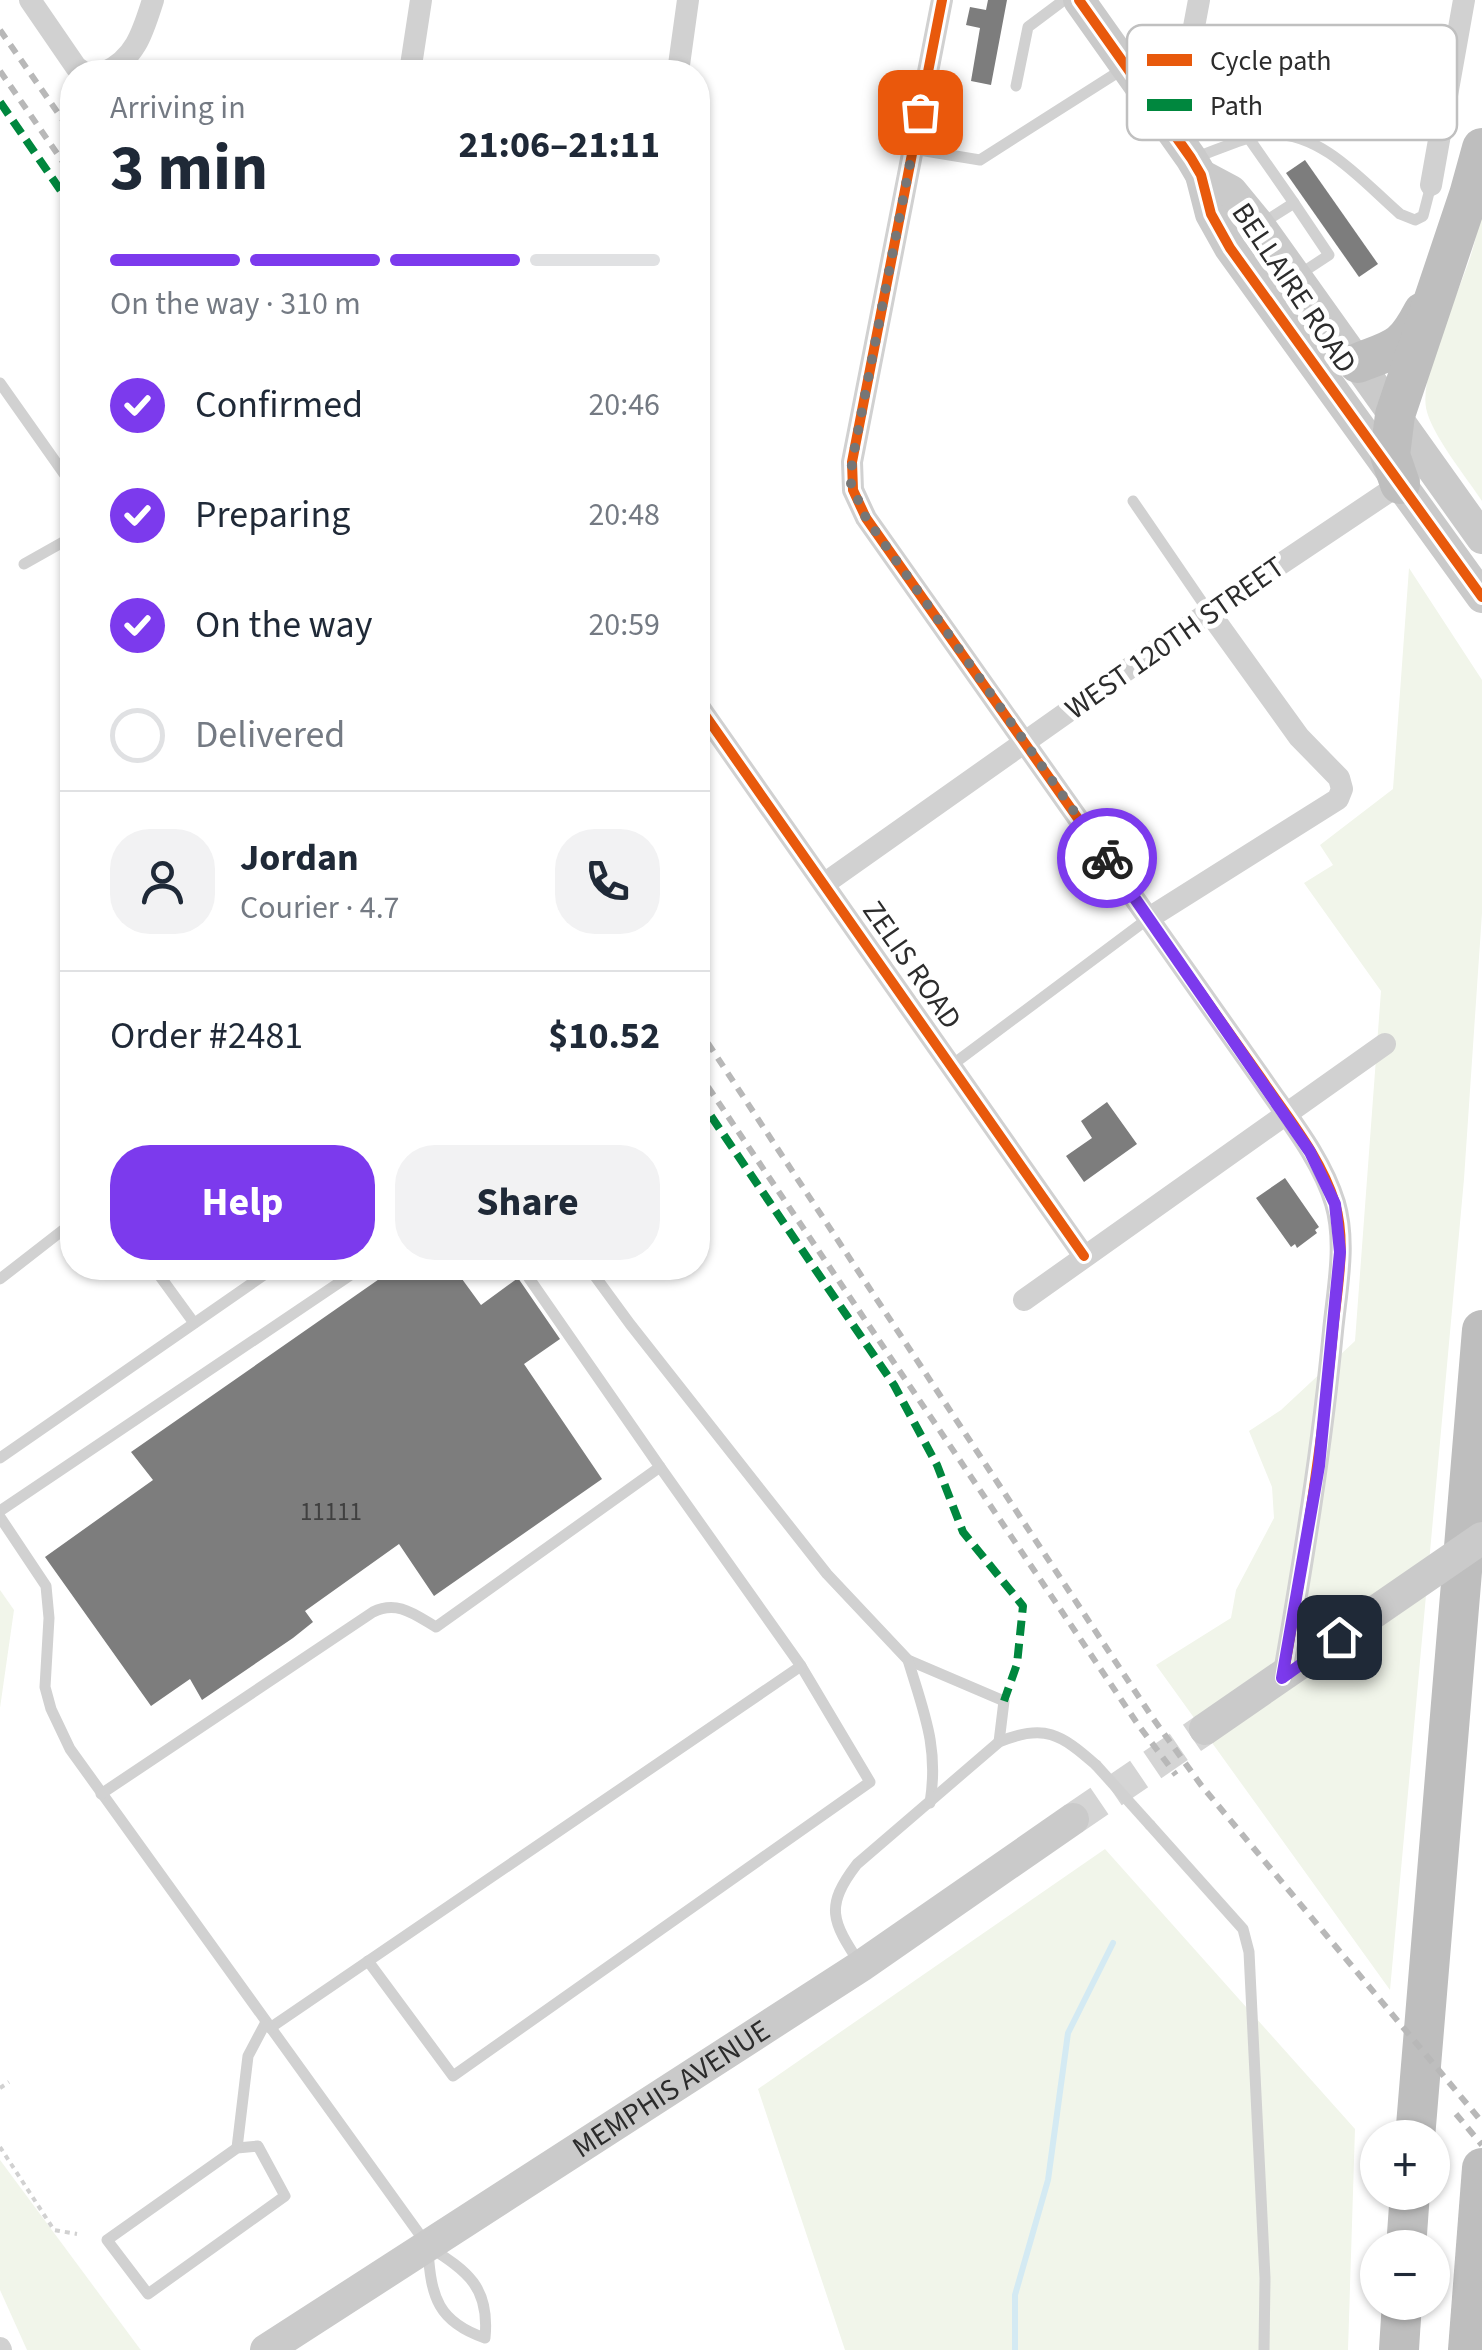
<!DOCTYPE html>
<meta charset="utf-8">
<style>
:root{--surface:#fff;--page:#f2f2f3;--text:#1f2937;--muted:#747a83;--line:#e0e1e3;--accent:#7c3aed}
body{margin:0;font-family:"Source Sans 3",sans-serif;background:var(--page);color:var(--text);height:100vh;display:flex;flex-direction:column;font-size:38px;white-space:nowrap}
*{box-sizing:border-box;margin:0}
p{font-size:32px;color:var(--muted)}
.icon{flex:none;width:55px;height:55px;fill:none;stroke:currentColor;stroke-width:2;stroke-linecap:round;stroke-linejoin:round}
.map{position:relative;flex:1;overflow:hidden}
.sheet{position:absolute;left:60px;top:60px;width:650px;height:1220px;display:flex;flex-direction:column;background:var(--surface);border-radius:40px;box-shadow:0 2px 8px #0004}
.sheet>*{flex:none}
.fabs{position:absolute;left:1360px;top:2120px;display:grid;gap:20px}
.fabs a{display:grid;place-items:center;width:90px;height:90px;border-radius:50%;background:var(--surface);box-shadow:0 2px 8px #0004;font-size:50px}
.pin{position:absolute;display:grid;place-items:center;width:85px;height:85px;color:#fff;margin:-42px;border-radius:20px;box-shadow:0 5px 15px #0006}
.courier{position:absolute;display:grid;place-items:center;width:100px;height:100px;margin:-50px;border:8px solid #7c3aed;border-radius:50%;background:#fff;color:#222;box-shadow:0 2px 12px #0007}
.summary em{font-style:normal;font-weight:700}
.summary div{display:flex;flex-direction:column-reverse}
.summary{display:flex;align-items:center;justify-content:space-between;height:170px;padding:0 50px}
h1{font-size:65px;font-weight:700;line-height:75px}
.bar{display:grid;grid-template-columns:repeat(4,1fr);gap:15px 10px;align-content:center;height:120px;padding:0 50px}
.bar i{height:12px;border-radius:8px;background:var(--line)}
.bar .selected{background:var(--accent)}
.bar p{grid-column:span 4}
.line{display:flex;align-items:center;gap:25px;padding:0 50px;border-top:2px solid var(--line)}
.line div{flex:1}
.round{display:grid;place-items:center;flex:none;width:105px;height:105px;border-radius:40px;background:var(--page)}
ol{padding:0 50px;list-style:none}
li{display:flex;align-items:center;gap:30px;height:110px}
li p{margin-inline-start:auto}
li .icon{padding:10px;border-radius:50%;background:var(--accent);color:#fff;stroke-width:4}
li:last-child{color:var(--muted)}
li i{width:55px;height:55px;border:5px solid var(--line);border-radius:50%}
.primary-button{display:flex;gap:20px;margin-top:auto;padding:20px 50px}
.primary-button a{flex:1;height:115px;border-radius:40px;background:var(--accent);color:#fff;font-size:40px;font-weight:700;line-height:115px;text-align:center}
.primary-button a+a{background:var(--page);color:var(--text)}
.map>svg:first-child{display:block}
.green{fill:#f1f5ea}
.lines{fill:none;stroke-linecap:round;stroke-linejoin:round}
.stream{stroke:#d4eaf3;stroke-width:6}
.building{fill:#7d7d7d}
.secondary-tunnel{stroke:#d5d5d5;stroke-width:32;stroke-dasharray:32 16;stroke-linecap:butt}
.path{stroke:#d1d1d1;stroke-width:4;stroke-dasharray:5 5;stroke-linecap:butt}
.lane{stroke:#d1d1d1;stroke-width:11}
.street{stroke:#d1d1d1;stroke-width:22}
.secondary{stroke:#cacaca;stroke-width:32}
.highway{stroke:#bebebe;stroke-width:40}
.rail{stroke:#b8b8b8;stroke-width:6;stroke-dasharray:10 8;stroke-linecap:butt}
.lane-bridge{stroke:#d1d1d1;stroke-width:11}
.secondary-bridge{stroke:#cacaca;stroke-width:32}
.quiet{stroke:#00873e;stroke-width:8;stroke-dasharray:15 8;stroke-linecap:butt}
.cycleway-casing{stroke:#fff;stroke-width:16}
.cycleway{stroke:#e8590c;stroke-width:10}
.done{stroke:#767676;stroke-width:10;stroke-dasharray:0 18}
.route{stroke:#7c3aed;stroke-width:12}
.labels{text-anchor:middle;dominant-baseline:central;stroke-width:10;stroke-linejoin:round;paint-order:stroke}
.number-label{font-size:25px;fill:#404040}
.street-label{font-size:30px;fill:#2c2c2c;stroke:#fff}
.key{fill:#fff;stroke:#c0c0c0;stroke-width:2.5}
.key-label{font-size:28px;fill:#2c2c2c}
</style>
<div class="map">
<svg width="1482" height="2350" viewBox="0 0 1482 2350">
<rect width="100%" height="100%" fill="#fff"/>
<g class="green">
<path d="M 1482,213 L 1482,501 C 1467,478 1431,434 1426,408 C 1420,372 1458,295 1470,258 C 1475,243 1478,228 1482,213 Z"/>
<polygon points="1409,568 1482,680 1482,913 1464,1179 1390,1990 1156,1665 1231,1618 1236,1590 1274,1518 1272,1487 1249,1431 1281,1410 1355,1341 1381,991 1304,883 1333,865 1320,845 1393,789"/>
<polygon points="0,1590 14,1610 0,1708"/>
<polygon points="1105,1849 1355,2129 1348,2350 845,2350 758,2089"/>
<polygon points="0,2160 140,2349 141,2350 27,2350 0,2290"/>
</g>
<g class="lines">
<polyline class="stream" points="1015,2350 1015,2295 1048,2180 1068,2033 1113,1943"/>
</g>
<g class="building">
<polygon points="988,0 1007,0 991,85 971,81 980,28 966,25 970,7 986,10"/>
<polygon points="1305,160 1378,264 1359,277 1286,173"/>
<polygon points="1107,1102 1137,1144 1084,1182 1066,1156 1092,1138 1081,1121"/>
<polygon points="1285,1178 1319,1227 1315,1230 1317,1233 1297,1248 1295,1244 1291,1247 1256,1198"/>
<polygon points="395,1268 454,1268 481,1305 518,1278 560,1339 524,1364 602,1479 434,1596 399,1544 305,1611 313,1622 293,1638 202,1700 190,1679 151,1706 45,1557 153,1480 131,1452"/>
</g>
<g class="lines">
<polyline class="secondary-tunnel" points="1073,1819 1205,1729"/>
<g class="path">
<polyline points="0,2088 9,2082"/>
<polyline points="0,2147 54,2230 77,2234"/>
</g>
<g class="lane">
<polyline points="1016,86 1028,27 1064,0"/>
<polyline points="1250,140 1294,203 1261,224"/>
<polyline points="913,149 980,160 1123,69"/>
<path d="M 1197,157 C 1217,150 1251,134 1271,134 C 1323,133 1363,182 1400,214 L 1415,220 L 1423,216 L 1431,185"/>
<polyline points="1294,203 1329,255 1297,276"/>
<polyline points="0,383 72,485"/>
<polyline points="1133,501 1209,612"/>
<polyline points="24,564 72,537"/>
<polyline points="952,1065 1149,918"/>
<polyline points="154,1268 194,1323"/>
<polyline points="589,1268 630,1324 827,1574 908,1660 1004,1701 999,1742"/>
<polyline points="0,1279 72,1223"/>
<polyline points="0,1458 274,1268"/>
<polyline points="0,1511 361,1268"/>
<path d="M 0,1517 L 46,1586 L 49,1618 L 45,1687 L 51,1709 L 70,1749 L 428,2246 C 468,2272 490,2287 485,2338 C 438,2322 431,2297 428,2250"/>
<path d="M 908,1660 C 924,1713 939,1747 930,1803"/>
<path d="M 101,1794 L 373,1612 C 397,1600 414,1614 436,1627 L 660,1467 L 522,1268"/>
<polyline points="1150,1825 1243,1929 1249,1952 1265,2278 1264,2350"/>
<polyline points="368,1961 453,2076 870,1782 801,1666 660,1467"/>
<path d="M 860,1964 C 832,1921 824,1907 857,1864 L 999,1742 C 1044,1723 1061,1734 1096,1765"/>
<polyline points="270,2028 801,1666"/>
<polygon points="258,2146 285,2196 148,2294 107,2240 237,2148"/>
<polyline points="237,2148 248,2056 266,2022"/>
</g>
<g class="street">
<polyline points="30,0 76,67 83,72"/>
<path d="M 942,0 L 852,462 L 853,490 L 866,518 L 1261,1078 C 1288,1118 1321,1157 1335,1203 C 1347,1243 1337,1290 1333,1331 C 1322,1448 1303,1562 1283,1678"/>
<path d="M 105,72 C 136,58 143,31 153,0"/>
<polyline points="410,72 421,0"/>
<polyline points="678,72 688,0"/>
<polyline points="1174,134 1199,0"/>
<polyline points="1431,185 1464,0"/>
<polyline points="698,705 1084,1256"/>
<polyline points="824,884 1209,612 1409,478"/>
<polyline points="1149,918 1338,799 1342,789 1339,778 1299,737 1209,612"/>
<polyline points="1024,1300 1385,1044"/>
<polyline points="0,2348 1,2350"/>
</g>
<g class="secondary">
<polyline points="1079,0 1191,158 1201,175 1211,214 1230,248 1482,597"/>
<polyline points="1201,175 1231,191 1259,225 1482,538"/>
<polyline points="1205,1729 1363,1620"/>
<path id="s1" d="M 266,2350 L 861,1966 L 1073,1819"/>
</g>
<g class="highway">
<path d="M 1358,363 C 1396,348 1403,350 1423,312"/>
<polyline points="1400,484 1390,455 1395,415 1469,195 1482,148"/>
<polyline points="1415,2138 1482,1330"/>
<polyline points="1406,2248 1410,2192"/>
<polyline points="1399,2350 1402,2302"/>
<polyline points="1468,2350 1482,2168"/>
</g>
<g class="rail">
<polyline points="0,30 72,133"/>
<polyline points="0,71 72,175"/>
<polyline points="698,1028 1152,1717 1201,1785 1482,2122"/>
<polyline points="698,1072 1139,1726 1176,1775"/>
<polyline points="1456,2114 1482,2145"/>
</g>
<polyline class="lane-bridge" points="1096,1765 1150,1825"/>
<polyline class="secondary-bridge" points="1363,1620 1482,1538"/>
<g class="quiet">
<polyline points="0,102 72,207"/>
<polyline points="698,1097 894,1385 937,1465 963,1532 1023,1606 1017,1664 1004,1701"/>
</g>
<g class="cycleway-casing">
<g id="cycleway">
<path d="M 942,0 L 852,462 L 853,490 L 866,518 L 1261,1078 C 1288,1118 1321,1157 1335,1203 C 1347,1243 1337,1290 1333,1331 C 1322,1448 1303,1562 1283,1678"/>
<polyline points="1079,0 1191,158 1201,175 1211,214 1230,248 1482,597"/>
<polyline points="698,705 1084,1256"/>
</g>
</g>
<use href="#cycleway" class="cycleway"/>
</g>
<g class="lines">
<polyline class="done" points="920,112 852,462 851,484 866,518 1107,858"/>
<polyline class="route" points="1107,858 1310,1152 1335,1204 1340,1252 1319,1466 1282,1678 1339,1637"/>
</g>
<g class="labels">
<g class="number-label">
<text x="331" y="1512">11111</text>
</g>
<g class="street-label">
<text transform="translate(1294 288) rotate(56)">BELLAIRE ROAD</text>
<text transform="translate(1175 638) rotate(-35)">WEST 120TH STREET</text>
<text transform="translate(912 965) rotate(55)">ZELIS ROAD</text>
<text stroke="none"><textPath href="#s1" startOffset="482">MEMPHIS AVENUE</textPath></text>
</g>
</g>
<rect x="1127" y="25" width="330" height="115" rx="15" class="key"/>
<rect x="1147" y="54" width="45" height="12" fill="#e8590c"/>
<rect x="1147" y="99" width="45" height="12" fill="#00873e"/>
<g class="key-label">
<text x="1210" y="70">Cycle path</text>
<text x="1210" y="115">Path</text>
</g>
</svg>
<div class="fabs">
<a>+</a>
<a>−</a>
</div>
<div class="pin" style="left:920px;top:112px;background:#ea580c"><svg class="icon" aria-label="bag" viewBox="0 0 24 24"><path d="M5 8h14l-1 12H6zM9 8a3 3 0 0 1 6 0"/></svg></div>
<div class="pin" style="left:1339px;top:1637px;background:#1f2937"><svg class="icon" aria-label="home" viewBox="0 0 24 24"><path d="M3 11l9-7 9 7M6 9v11h12V9"/></svg></div>
<div class="courier" style="left:1107px;top:858px"><svg class="icon" aria-label="bike" viewBox="0 0 24 24"><circle cx="6" cy="16" r="4"/><circle cx="18" cy="16" r="4"/><path d="M6 16l4-8h5l3 8M10 8l3 8H6M13 5h3"/></svg></div>
<section class="sheet">
<div class="summary"><div><h1>3 min</h1><p>Arriving in</p></div><em>21:06–21:11</em></div>
<div class="bar"><i class="selected"></i><i class="selected"></i><i class="selected"></i><i></i><p>On the way · 310 m</p></div>
<ol>
<li><svg class="icon" aria-label="check" viewBox="0 0 24 24"><path d="M5 12l5 5 9-10"/></svg>Confirmed<p>20:46</p></li>
<li><svg class="icon" aria-label="check" viewBox="0 0 24 24"><path d="M5 12l5 5 9-10"/></svg>Preparing<p>20:48</p></li>
<li><svg class="icon" aria-label="check" viewBox="0 0 24 24"><path d="M5 12l5 5 9-10"/></svg>On the way<p>20:59</p></li>
<li><i></i>Delivered</li>
</ol>
<div class="line" style="height:180px"><a class="round"><svg class="icon" aria-label="person" viewBox="0 0 24 24"><circle cx="12" cy="8" r="4"/><path d="M4 21q1-7 8-7t8 7"/></svg></a><div><b>Jordan</b><p>Courier · 4.7</p></div><a class="round"><svg class="icon" aria-label="phone" viewBox="0 0 24 24"><path d="M5 4h4l2 5-3 2q2 4 5 5l2-3 5 2v4C11 20 4 13 5 4z"/></svg></a></div>
<div class="line" style="height:130px"><div>Order #2481</div><b>$10.52</b></div>
<div class="primary-button"><a>Help</a><a>Share</a></div>
</section>
</div>
